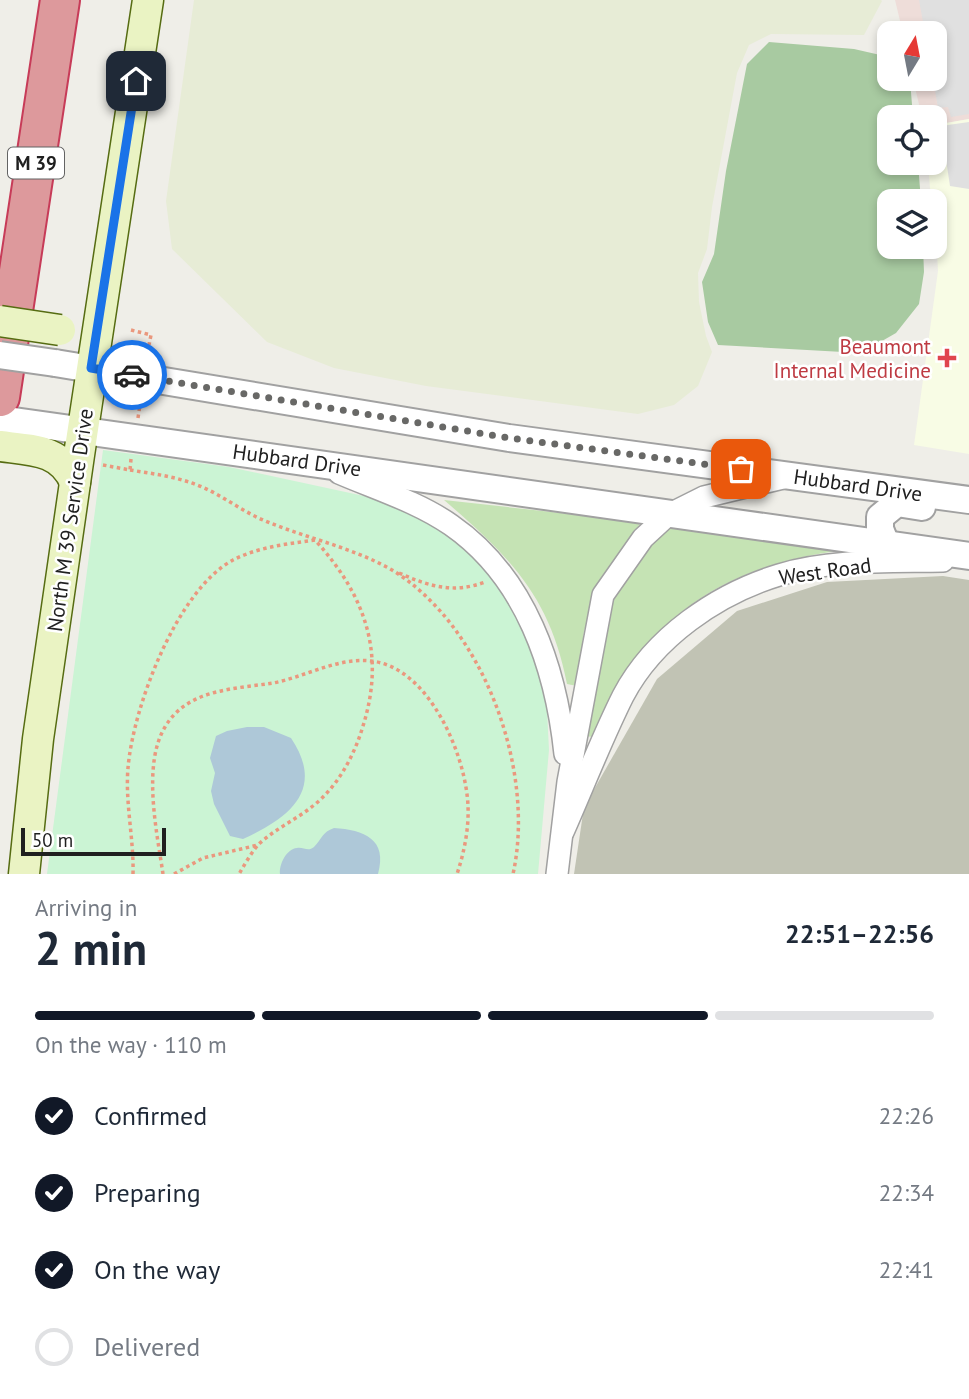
<!DOCTYPE html>
<meta charset="utf-8">
<style>
:root{--surface:#fff;--page:#f2f2f3;--text:#1f2937;--muted:#747a83;--line:#e0e1e3;--accent:#111827}
body{margin:0;font-family:"PT Sans",sans-serif;background:var(--page);color:var(--text);height:100vh;display:flex;flex-direction:column;font-size:26px;white-space:nowrap}
*{box-sizing:border-box;margin:0}
p{font-size:23px;color:var(--muted)}
.icon{flex:none;width:38px;height:38px;fill:none;stroke:currentColor;stroke-width:2;stroke-linecap:round;stroke-linejoin:round}
.map{position:relative;height:874px;overflow:hidden}
.details{display:flex;flex-direction:column;background:var(--surface);flex:1}
.details>*{flex:none}
.needle{width:46px;rotate:10deg}
.buttons{position:absolute;left:877px;top:21px;display:grid;gap:14px}
.buttons a{display:grid;place-items:center;width:70px;height:70px;border-radius:14px;background:var(--surface);box-shadow:0 4px 10px #0003;font-size:35px}
.scale{position:absolute;left:21px;bottom:18px;width:145px;box-sizing:border-box;padding-left:7px;border:4px solid #202020;border-top:0;font-size:19px;line-height:24px;white-space:nowrap;color:#202020;-webkit-text-stroke:5px #fff;paint-order:stroke}
.pin{position:absolute;display:grid;place-items:center;width:60px;height:60px;color:#fff;margin:-30px;border-radius:14px;box-shadow:0 4px 10px #0006}
.courier{position:absolute;display:grid;place-items:center;width:70px;height:70px;margin:-35px;border:5px solid #1a73e8;border-radius:50%;background:#fff;color:#222;box-shadow:0 2px 9px #0007}
.summary em{font-style:normal;font-weight:700}
.summary div{display:flex;flex-direction:column-reverse}
.summary{display:flex;align-items:center;justify-content:space-between;height:119px;padding:0 35px}
h1{font-size:46px;font-weight:700;line-height:52px}
.bar{display:grid;grid-template-columns:repeat(4,1fr);gap:10px 7px;align-content:center;height:84px;padding:0 35px}
.bar i{height:9px;border-radius:5px;background:var(--line)}
.bar .on{background:var(--accent)}
.bar p{grid-column:span 4}
ol{padding:0 35px;list-style:none}
li{display:flex;align-items:center;gap:21px;height:77px}
li p{margin-inline-start:auto}
li .icon{padding:7px;border-radius:50%;background:var(--accent);color:#fff;stroke-width:4}
li:last-child{color:var(--muted)}
li i{width:38px;height:38px;border:4px solid var(--line);border-radius:50%}
.map>svg:first-child{display:block}
.commercial{fill:#eeddd9}
.education{fill:#f8fce5}
.construction{fill:#c1c3b4}
.farmland{fill:#e7ecd6}
.grass{fill:#c5e3b4}
.forest{fill:#a8caa1}
.park{fill:#cbf4d4}
.parking{fill:#e0e0e0}
.water{fill:#aec8d8}
.lines{fill:none;stroke-linecap:round;stroke-linejoin:round}
.minor-casing{stroke:#a1a1a1;stroke-width:24}
.tertiary-casing{stroke:#a1a1a1;stroke-width:30}
.secondary-casing{stroke:#566c12;stroke-width:33}
.motorway-casing{stroke:#c73b58;stroke-width:42}
.path{stroke:#ea987e;stroke-width:3.5;stroke-dasharray:3.5 3.5;stroke-linecap:butt}
.minor{stroke:#fff;stroke-width:21}
.tertiary{stroke:#fff;stroke-width:26}
.secondary{stroke:#eaf3c3;stroke-width:30}
.motorway{stroke:#dd999c;stroke-width:38}
.tertiary-bridge-casing{stroke:#a1a1a1;stroke-width:30;stroke-linecap:butt}
.secondary-bridge-casing{stroke:#566c12;stroke-width:33;stroke-linecap:butt}
.tertiary-bridge{stroke:#fff;stroke-width:26}
.secondary-bridge{stroke:#eaf3c3;stroke-width:30}
.done{stroke:#686866;stroke-width:7;stroke-dasharray:0 12.6}
.route{stroke:#1a73e8;stroke-width:9}
.health-dot{fill:#e0444e;stroke:#fff;stroke-width:2.5}
.labels{text-anchor:middle;dominant-baseline:central;stroke-width:5;stroke-linejoin:round;paint-order:stroke}
.shield{fill:#fff;stroke:#636363;stroke-width:2}
.shield-label{font-size:19px;font-weight:bold;fill:#202020}
.health-label{font-size:21px;fill:#be3a42;stroke:#fff;text-anchor:end}
.street-label{font-size:21px;fill:#202020;stroke:#fff}
</style>
<div class="map">
<svg width="969" height="874" viewBox="0 0 969 874">
<rect width="100%" height="100%" fill="#efeee8"/>
<polygon class="commercial" points="895,0 969,0 969,119 935,125 934,117 922,117 913,79 934,79 934,33 903,33"/>
<polygon class="education" points="969,119 969,454 914,445 938,271 934,201 931,201 928,163 934,163 935,125"/>
<polygon class="construction" points="943,576 969,580 969,874 574,874 584,807 657,679 737,611 827,582"/>
<polygon class="farmland" points="194,0 881,0 882,1 864,35 771,34 749,45 737,73 712,207 707,249 698,273 699,302 706,336 712,352 698,386 674,405 638,414 426,386 334,368 267,342 172,249 166,201"/>
<g class="grass">
<path d="M 444,500 L 641,522 L 597,591 L 584,631 L 577,686 L 567,684 C 550,596 509,556 444,500 Z"/>
<path d="M 671,526 L 853,549 C 726,563 642,616 593,737 L 585,736 L 611,598 L 639,550 Z"/>
</g>
<polygon class="forest" points="769,42 854,49 889,57 889,79 910,80 913,117 889,117 889,163 918,163 921,201 889,201 889,247 923,247 924,272 919,304 896,333 861,353 718,345 708,322 702,282 714,254 726,171 747,64"/>
<polygon class="park" points="103,450 229,467 364,496 418,515 464,547 490,573 515,605 546,690 549,750 538,874 47,874"/>
<g class="parking">
<polygon points="919,0 969,0 969,114 951,117 948,107 938,108 933,79 934,33 925,33"/>
<polygon points="969,122 969,189 950,186 941,126"/>
</g>
<g class="water">
<path d="M 247,727 L 264,727 L 291,738 C 326,790 289,818 243,839 L 230,836 L 214,804 L 211,791 L 215,773 L 210,758 L 216,736 L 227,731 Z"/>
<path d="M 334,828 C 364,830 388,839 378,874 L 280,874 C 279,865 286,849 297,848 C 304,847 308,852 314,847 C 322,839 322,832 334,828 Z"/>
</g>
<g class="lines">
<g class="minor-casing">
<g id="minor">
<path d="M 339,473 C 376,489 418,502 451,525 C 526,577 556,668 565,754"/>
<path d="M 563,832 C 583,787 601,740 623,696 C 654,637 717,594 779,575 C 831,559 889,562 943,561"/>
<polyline points="557,874 568,782 603,595 643,538 668,515 704,497 783,478"/>
</g>
</g>
<g class="tertiary-casing">
<g id="tertiary">
<polyline points="55,363 509,438 969,500"/>
<polyline points="0,419 969,556"/>
<polyline points="886,544 880,529 880,517 897,503 922,507"/>
</g>
</g>
<g class="secondary-casing">
<g id="secondary">
<path d="M 0,446 C 31,450 61,449 75,482"/>
<polyline points="24,874 38,739 79,455 148,0"/>
</g>
</g>
<g class="motorway-casing">
<polyline id="motorway" points="0,397 60,0"/>
</g>
<g class="path">
<polyline points="131,330 151,335 149,345"/>
<polyline points="138,418 141,398"/>
<polyline points="103,465 130,470 131,459"/>
<path d="M 130,470 C 155,474 179,477 202,487 C 223,496 242,511 263,520 C 305,538 352,547 392,570 C 484,626 536,771 513,874"/>
<path d="M 399,573 C 428,586 454,594 485,582"/>
<path d="M 133,874 C 134,839 125,803 128,768 C 133,707 177,590 233,560 C 258,547 287,544 315,540 C 365,595 386,653 363,726 C 355,753 341,780 321,799 C 302,817 279,826 260,843 C 252,851 245,864 239,874"/>
<path d="M 163,874 C 157,833 142,765 165,727 C 187,689 234,689 273,683 C 305,677 338,657 371,661 C 429,667 466,755 468,806 C 469,829 464,853 457,874"/>
<polyline points="174,874 203,858 258,845"/>
</g>
<use href="#minor" class="minor"/>
<use href="#tertiary" class="tertiary"/>
<use href="#secondary" class="secondary"/>
<use href="#motorway" class="motorway"/>
<g class="tertiary-bridge-casing">
<polyline id="tertiary-bridge" points="0,355 55,363"/>
</g>
<g class="secondary-bridge-casing">
<polyline id="secondary-bridge" points="0,321 60,330"/>
</g>
<use href="#tertiary-bridge" class="tertiary-bridge"/>
<use href="#secondary-bridge" class="secondary-bridge"/>
</g>
<g class="lines">
<polyline class="done" points="132,375 509,438 741,469"/>
<polyline class="route" points="132,375 91,368 136,81"/>
</g>
<path class="health-dot" d="M943.5 347.5h7v7h7v7h-7v7h-7v-7h-7v-7h7z"/>
<g class="labels">
<rect class="shield" x="8" y="147.5" width="56" height="31" rx="5"/>
<g class="shield-label">
<text x="36" y="163">M 39</text>
</g>
<g class="health-label">
<text x="931" y="346">Beaumont<tspan x="931" dy="24">Internal Medicine</tspan></text>
</g>
<g class="street-label">
<text transform="translate(297 460) rotate(8)">Hubbard Drive</text>
<text transform="translate(858 485) rotate(8)">Hubbard Drive</text>
<text transform="translate(70 520) rotate(-82)">North M 39 Service Drive</text>
<text transform="translate(825 571) rotate(-8)">West Road</text>
</g>
</g>
</svg>
<div class="buttons">
<a><svg class="needle" viewBox="-14 -14 28 28"><path d="M0-13l5 13h-10z" fill="#e53935"/><path d="M0 13l5-13h-10z" fill="#747a83"/></svg></a>
<a><svg class="icon" aria-label="locate" viewBox="0 0 24 24"><circle cx="12" cy="12" r="6"/><path d="M12 2v4M12 18v4M2 12h4M18 12h4"/></svg></a>
<a><svg class="icon" aria-label="layers" viewBox="0 0 24 24"><path d="M12 4l9 5-9 5-9-5zM3 14l9 5 9-5"/></svg></a>
</div>
<div class="scale">50 m</div>
<div class="pin" style="left:741px;top:469px;background:#ea580c"><svg class="icon" aria-label="bag" viewBox="0 0 24 24"><path d="M5 8h14l-1 12H6zM9 8a3 3 0 0 1 6 0"/></svg></div>
<div class="pin" style="left:136px;top:81px;background:#1f2937"><svg class="icon" aria-label="home" viewBox="0 0 24 24"><path d="M3 11l9-7 9 7M6 9v11h12V9"/></svg></div>
<div class="courier" style="left:132px;top:375px"><svg class="icon" aria-label="car" viewBox="0 0 24 24"><path d="M5 17H2v-5l4-1 3-4h7l3 4 3 1v5h-3M9 17h6M6 11h13"/><circle cx="7" cy="17" r="2"/><circle cx="17" cy="17" r="2"/></svg></div>
</div>
<section class="details">
<div class="summary"><div><h1>2 min</h1><p>Arriving in</p></div><em>22:51–22:56</em></div>
<div class="bar"><i class="on"></i><i class="on"></i><i class="on"></i><i></i><p>On the way · 110 m</p></div>
<ol>
<li><svg class="icon" aria-label="check" viewBox="0 0 24 24"><path d="M5 12l5 5 9-10"/></svg>Confirmed<p>22:26</p></li>
<li><svg class="icon" aria-label="check" viewBox="0 0 24 24"><path d="M5 12l5 5 9-10"/></svg>Preparing<p>22:34</p></li>
<li><svg class="icon" aria-label="check" viewBox="0 0 24 24"><path d="M5 12l5 5 9-10"/></svg>On the way<p>22:41</p></li>
<li><i></i>Delivered</li>
</ol>
</section>
